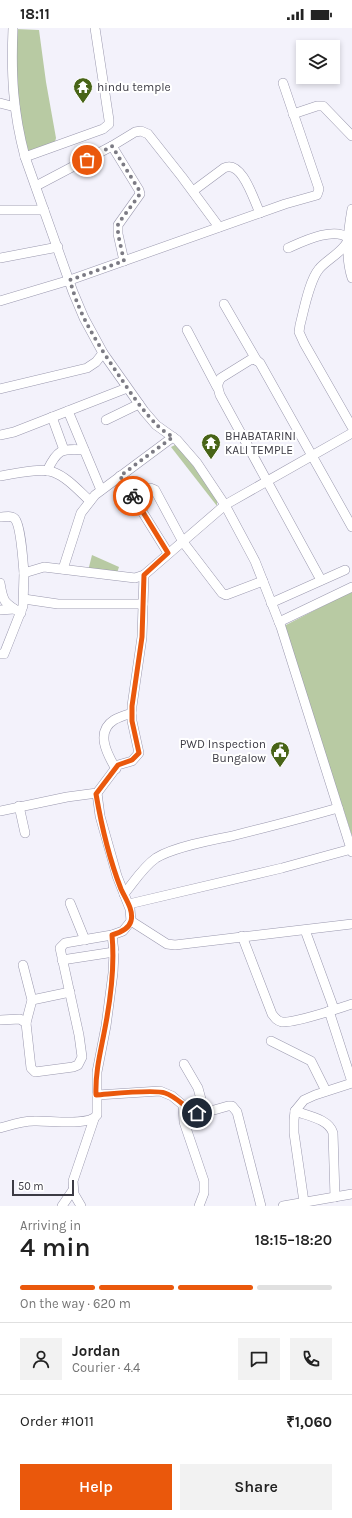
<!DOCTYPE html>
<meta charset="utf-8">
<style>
:root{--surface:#fff;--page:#f2f2f2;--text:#222;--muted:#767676;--line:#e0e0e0;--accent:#ea580c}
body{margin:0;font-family:Karla,sans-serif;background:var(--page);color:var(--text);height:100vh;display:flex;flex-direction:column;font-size:15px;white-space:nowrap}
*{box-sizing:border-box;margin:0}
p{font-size:13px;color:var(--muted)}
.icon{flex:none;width:22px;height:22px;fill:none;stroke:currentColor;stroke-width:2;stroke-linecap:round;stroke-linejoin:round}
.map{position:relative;height:1178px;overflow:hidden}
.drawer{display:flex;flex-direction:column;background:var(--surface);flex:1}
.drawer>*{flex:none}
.tools{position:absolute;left:296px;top:12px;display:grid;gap:8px}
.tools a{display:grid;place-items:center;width:44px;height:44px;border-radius:0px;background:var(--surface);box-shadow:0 2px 6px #0003;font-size:20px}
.scale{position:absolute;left:12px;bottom:10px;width:62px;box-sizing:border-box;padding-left:4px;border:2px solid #3c3b44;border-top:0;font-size:11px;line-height:14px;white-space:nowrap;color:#3c3b44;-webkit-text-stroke:3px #fff;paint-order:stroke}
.pin{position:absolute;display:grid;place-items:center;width:34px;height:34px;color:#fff;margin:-17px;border:2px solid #fff;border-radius:50%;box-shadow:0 1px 4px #0007}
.courier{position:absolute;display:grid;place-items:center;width:40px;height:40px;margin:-20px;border:3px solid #ea580c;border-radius:50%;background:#fff;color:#222;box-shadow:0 1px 5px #0007}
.overview em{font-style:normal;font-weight:600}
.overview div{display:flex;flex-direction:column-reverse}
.overview{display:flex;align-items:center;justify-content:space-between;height:68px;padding:0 20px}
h1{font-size:26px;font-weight:600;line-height:30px}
.bar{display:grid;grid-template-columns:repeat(4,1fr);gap:6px 4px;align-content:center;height:48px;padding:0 20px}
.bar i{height:5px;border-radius:3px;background:var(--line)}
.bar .active{background:var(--accent)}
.bar p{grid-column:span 4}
.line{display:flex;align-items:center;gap:10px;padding:0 20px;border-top:1px solid var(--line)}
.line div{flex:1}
.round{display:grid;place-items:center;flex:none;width:42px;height:42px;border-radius:0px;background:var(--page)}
.cta{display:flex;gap:8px;margin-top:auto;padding:8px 20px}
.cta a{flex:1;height:46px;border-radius:0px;background:var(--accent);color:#fff;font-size:16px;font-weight:600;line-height:46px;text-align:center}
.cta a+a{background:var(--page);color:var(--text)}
.status{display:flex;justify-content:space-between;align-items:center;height:28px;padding:0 20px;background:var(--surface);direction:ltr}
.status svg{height:11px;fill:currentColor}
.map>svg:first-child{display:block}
.green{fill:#b8caa3}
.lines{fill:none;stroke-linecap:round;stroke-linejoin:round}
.street-casing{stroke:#9a98ae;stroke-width:10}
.street{stroke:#fff;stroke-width:9}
.done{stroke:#7c7b84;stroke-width:4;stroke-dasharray:0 7.2}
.route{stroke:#ea580c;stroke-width:5}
.labels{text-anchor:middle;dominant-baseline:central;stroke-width:4;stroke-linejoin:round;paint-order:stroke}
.poi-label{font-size:12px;fill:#3c3b44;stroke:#fff;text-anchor:start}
</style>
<div class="status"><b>18:11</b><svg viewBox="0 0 49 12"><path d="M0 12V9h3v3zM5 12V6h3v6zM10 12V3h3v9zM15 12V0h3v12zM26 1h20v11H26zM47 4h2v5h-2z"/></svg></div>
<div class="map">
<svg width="352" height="1178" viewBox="0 0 352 1178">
<rect width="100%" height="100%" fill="#f3f2fb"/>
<g class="green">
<polygon points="15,1 39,2 46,54 56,110 55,114 27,125 18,79"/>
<polygon points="177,416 217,470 217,478 171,419"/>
<polygon points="92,527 119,539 116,548 88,543"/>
<polygon points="352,563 352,808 284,598"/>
</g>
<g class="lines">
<g class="street-casing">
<g id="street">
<path d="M 13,0 C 11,47 13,84 25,129 L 73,264 L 84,290 L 103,325 L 144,383 L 156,397 L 177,412 L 197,435 L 225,477 L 255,533 L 281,599 L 352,824"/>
<polyline points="0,75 15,79"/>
<polyline points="293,86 317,78 323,78 352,108"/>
<polyline points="112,118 139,162 140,166 118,197 118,206 124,233"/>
<polyline points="25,129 103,101 109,96 109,92 95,0"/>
<polyline points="36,158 112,118 135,104 141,103 148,106 182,149 219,199"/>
<path d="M 193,163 L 224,140 C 242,131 254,173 260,185"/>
<path d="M 352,181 C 348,204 345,228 352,250"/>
<polyline points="0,182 44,182"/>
<path d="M 288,220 C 302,214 334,198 348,210 C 348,221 326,232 319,241 C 309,253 304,282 300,297 L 299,304 L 304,315 L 352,399"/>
<polyline points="0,230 58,219"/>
<polyline points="0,273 70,252 285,176 317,167 319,161 283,55"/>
<polyline points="224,276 257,333"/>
<polyline points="187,302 217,359"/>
<polyline points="0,361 87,340 96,334 103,325"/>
<polyline points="68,383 101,462"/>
<polyline points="52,389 64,422"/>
<polyline points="106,392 139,376"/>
<polyline points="0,407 14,404 127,360"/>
<path d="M 47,443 C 57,422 61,420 84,422"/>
<path d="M 0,448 C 14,446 40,439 53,444 C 67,449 79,463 90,473"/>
<polyline points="120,448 168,525"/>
<polyline points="134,469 150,460 155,462 183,514 222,565 226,567 263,553"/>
<path d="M 0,489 C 5,489 12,487 15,491 C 21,498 23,534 24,545 L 44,539 L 135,550 L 144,547 L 225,477 L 352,405"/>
<polyline points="63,541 81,485 95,467 173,409"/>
<path d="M 321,552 L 220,367 C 218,360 216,356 221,350 L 250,332 L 255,331 L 260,335 L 352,499"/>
<path d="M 0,555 C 3,574 4,575 21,585"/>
<polyline points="24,571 58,576 143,576"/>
<polyline points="271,575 345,542"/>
<polyline points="0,582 14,581"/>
<polyline points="279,594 352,559"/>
<polyline points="0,626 4,626 23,578 24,545"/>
<path d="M 116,741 C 107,726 95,704 114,692 C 119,689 126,687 132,685"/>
<polyline points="19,778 25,805"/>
<polyline points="0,783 67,769 97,765 118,737 132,733 139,725 132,693 132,678 142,609 144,547"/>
<path d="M 124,866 C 134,854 143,839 156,830 C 174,819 211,812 232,808 C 268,799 303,790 338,780"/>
<polyline points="70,875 85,912"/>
<polyline points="129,876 282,840 351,821"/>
<polyline points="131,893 167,916 175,917 352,896"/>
<polyline points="305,902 334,981"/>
<path d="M 242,908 L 272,986 C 275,990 277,993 282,994 C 296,995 336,981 352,976"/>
<polyline points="62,932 114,924"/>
<polyline points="23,937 32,972 26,995"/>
<polyline points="32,972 70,964"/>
<polyline points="329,983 352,1054"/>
<polyline points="0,992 20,991 26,995 31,1040 35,1044 73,1039 78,1037 82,1029 79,1007 60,920 65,915 112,907 123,903 131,893 130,881 117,848 100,788 97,765"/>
<polyline points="271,1013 311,1033 326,1063"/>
<polyline points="184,1036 198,1060 205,1086"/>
<polyline points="97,1067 160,1063 172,1068 189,1082 200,1086 228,1078 232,1078 237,1084 261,1178"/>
<polyline points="183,1077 184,1094 204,1153 204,1165 199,1178"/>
<path d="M 295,1083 C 308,1088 329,1091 333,1105 L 335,1169"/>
<path d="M 0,1100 C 11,1097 22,1093 34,1093 C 48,1092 89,1099 97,1087 L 97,1044 L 106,998 L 113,945 L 114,924 L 112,907"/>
<polyline points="304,1174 294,1105 294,1092 295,1083 304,1072 315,1067 352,1055"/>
<polyline points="62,1178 73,1162"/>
<polyline points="81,1178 74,1166 73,1153 94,1091"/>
<polyline points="283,1178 352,1166"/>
</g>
</g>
<use href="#street" class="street"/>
</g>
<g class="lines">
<path class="done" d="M 87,132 L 112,118 L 139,162 L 140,166 L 118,196 L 118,206 L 124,233 L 70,252 C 79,289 101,321 122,352 C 132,367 143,383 156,396 C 160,401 167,405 173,409 L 120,448 L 133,468"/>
<path class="route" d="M 133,468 L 168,525 L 144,547 L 142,609 L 132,678 L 132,693 L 139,725 L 132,732 L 118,737 L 96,766 C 101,795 110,833 121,861 C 125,870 134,882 131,893 C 129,901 119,905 112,907 C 115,939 111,969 105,1000 C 101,1022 95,1044 96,1067 C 111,1066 154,1061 165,1065 C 177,1069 185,1080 197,1085"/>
</g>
<defs>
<g id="temple-pin" transform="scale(1)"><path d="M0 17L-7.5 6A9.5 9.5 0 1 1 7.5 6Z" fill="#486417" stroke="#fff"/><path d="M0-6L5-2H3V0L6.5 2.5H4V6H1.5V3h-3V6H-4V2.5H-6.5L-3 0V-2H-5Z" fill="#fff"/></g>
<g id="civic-pin" transform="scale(1)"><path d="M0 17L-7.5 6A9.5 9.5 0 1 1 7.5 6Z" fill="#486417" stroke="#fff"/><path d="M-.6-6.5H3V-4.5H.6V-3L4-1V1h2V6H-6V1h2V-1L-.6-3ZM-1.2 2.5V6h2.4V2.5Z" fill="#fff"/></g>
</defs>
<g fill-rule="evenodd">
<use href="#temple-pin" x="83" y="59"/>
<use href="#temple-pin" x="211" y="415"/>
<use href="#civic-pin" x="280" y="723"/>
</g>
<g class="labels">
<g class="poi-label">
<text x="97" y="59">hindu temple</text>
<text x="225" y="408">BHABATARINI<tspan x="225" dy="14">KALI TEMPLE</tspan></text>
<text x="266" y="716" text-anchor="end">PWD Inspection<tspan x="266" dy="14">Bungalow</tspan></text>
</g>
</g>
</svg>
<div class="tools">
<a><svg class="icon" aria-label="layers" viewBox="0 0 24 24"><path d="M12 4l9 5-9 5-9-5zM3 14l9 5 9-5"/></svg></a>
</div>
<div class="scale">50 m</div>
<div class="pin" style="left:87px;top:132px;background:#ea580c"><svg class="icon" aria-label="bag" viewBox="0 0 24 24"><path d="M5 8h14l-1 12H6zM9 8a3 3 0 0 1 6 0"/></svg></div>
<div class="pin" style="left:197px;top:1085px;background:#1f2937"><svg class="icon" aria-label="home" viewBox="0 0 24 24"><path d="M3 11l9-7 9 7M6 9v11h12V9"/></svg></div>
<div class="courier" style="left:133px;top:468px"><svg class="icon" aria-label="bike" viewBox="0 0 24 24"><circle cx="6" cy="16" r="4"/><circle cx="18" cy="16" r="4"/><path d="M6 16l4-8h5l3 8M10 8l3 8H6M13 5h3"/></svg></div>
</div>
<section class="drawer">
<div class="overview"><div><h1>4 min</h1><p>Arriving in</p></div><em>18:15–18:20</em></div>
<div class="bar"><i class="active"></i><i class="active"></i><i class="active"></i><i></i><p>On the way · 620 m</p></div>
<div class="line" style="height:72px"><a class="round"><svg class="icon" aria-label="person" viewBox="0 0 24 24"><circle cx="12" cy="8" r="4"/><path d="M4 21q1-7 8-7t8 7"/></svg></a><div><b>Jordan</b><p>Courier · 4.4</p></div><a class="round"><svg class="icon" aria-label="chat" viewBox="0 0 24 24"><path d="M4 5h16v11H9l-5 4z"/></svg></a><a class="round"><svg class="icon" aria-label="phone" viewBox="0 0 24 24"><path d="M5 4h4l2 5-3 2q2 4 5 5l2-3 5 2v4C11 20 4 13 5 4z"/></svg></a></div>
<div class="line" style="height:52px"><div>Order #1011</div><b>₹1,060</b></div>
<div class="cta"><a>Help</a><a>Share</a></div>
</section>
